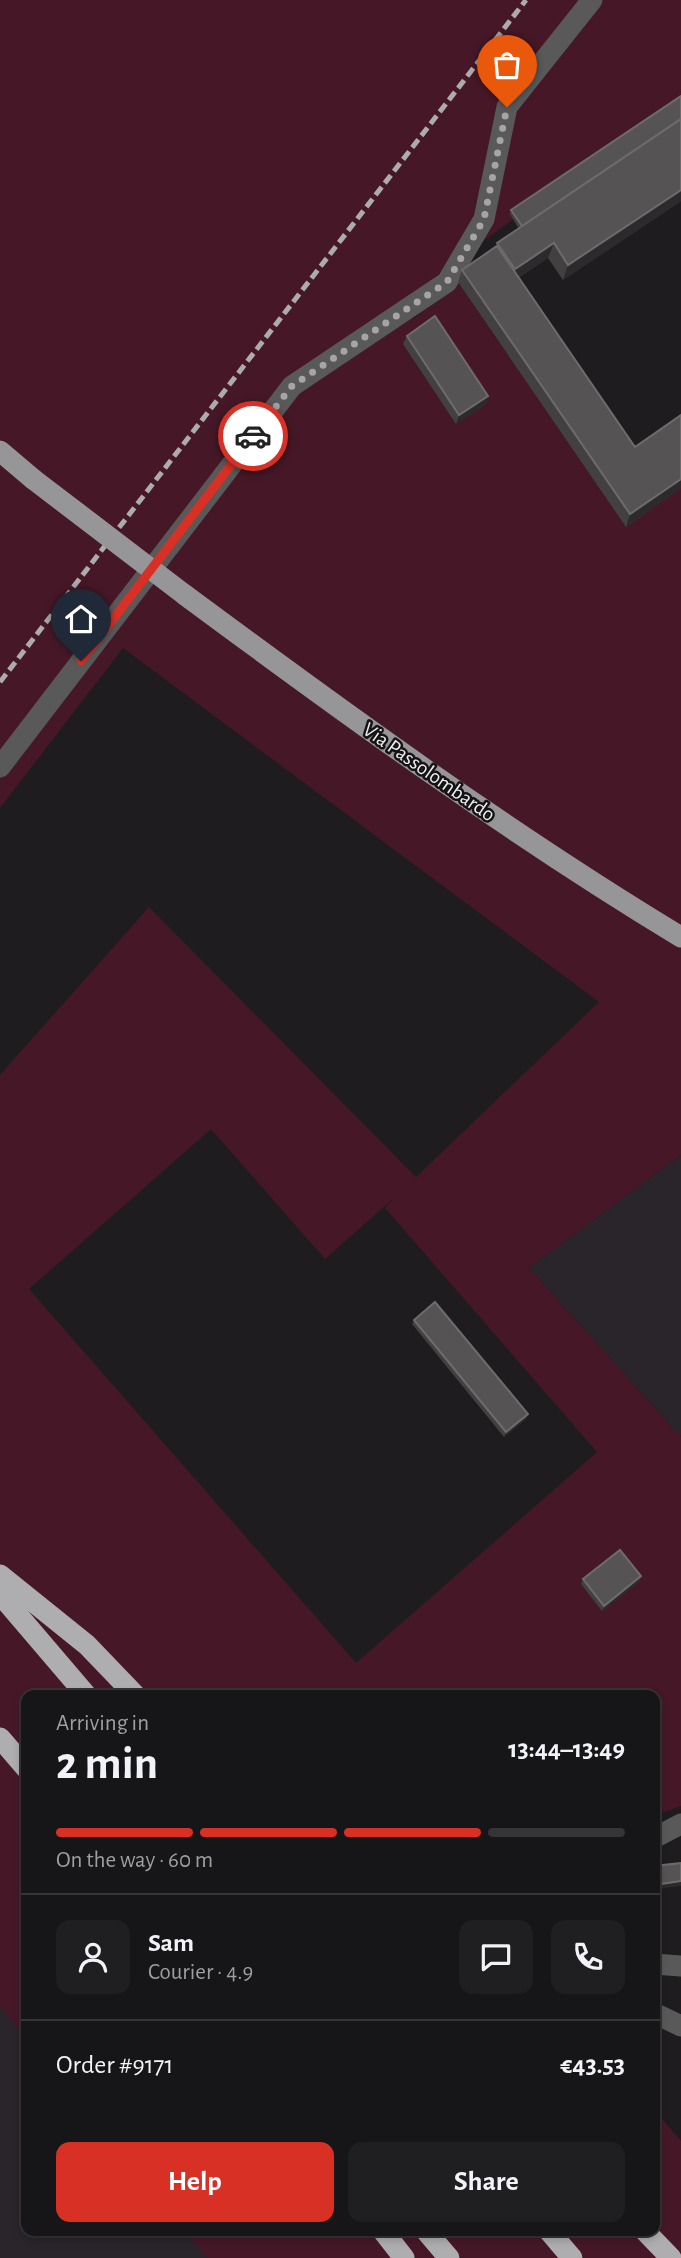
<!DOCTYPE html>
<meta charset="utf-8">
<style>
:root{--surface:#161517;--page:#1f1e20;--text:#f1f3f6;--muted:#9e9fa1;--line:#353436;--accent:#d93025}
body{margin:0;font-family:"Alegreya Sans",sans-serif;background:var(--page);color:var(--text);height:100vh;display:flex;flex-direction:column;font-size:26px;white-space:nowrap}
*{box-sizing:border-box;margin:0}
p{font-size:23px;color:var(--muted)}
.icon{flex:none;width:38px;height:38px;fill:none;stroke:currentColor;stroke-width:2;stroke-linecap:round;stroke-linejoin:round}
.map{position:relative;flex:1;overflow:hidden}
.sheet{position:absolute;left:21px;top:1690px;width:639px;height:546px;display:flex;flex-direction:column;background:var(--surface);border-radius:14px;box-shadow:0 4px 10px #0003,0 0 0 2px var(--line)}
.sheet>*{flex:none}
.pin{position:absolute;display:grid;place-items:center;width:60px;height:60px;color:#fff;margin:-72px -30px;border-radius:50% 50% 50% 0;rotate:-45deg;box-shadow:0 0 7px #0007}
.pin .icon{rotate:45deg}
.courier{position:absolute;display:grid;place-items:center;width:70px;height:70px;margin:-35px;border:5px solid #d93025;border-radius:50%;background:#fff;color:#222;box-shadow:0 2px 9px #0007}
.overview em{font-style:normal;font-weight:700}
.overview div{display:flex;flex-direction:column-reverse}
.overview{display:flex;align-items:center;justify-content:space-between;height:119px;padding:0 35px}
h1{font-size:46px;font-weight:700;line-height:52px}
.bar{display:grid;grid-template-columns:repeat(4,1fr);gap:10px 7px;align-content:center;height:84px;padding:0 35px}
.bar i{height:9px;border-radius:5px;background:var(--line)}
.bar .current{background:var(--accent)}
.bar p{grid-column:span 4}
.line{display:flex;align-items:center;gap:18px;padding:0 35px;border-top:2px solid var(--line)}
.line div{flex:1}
.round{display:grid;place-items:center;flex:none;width:74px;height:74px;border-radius:14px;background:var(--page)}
.button{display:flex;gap:14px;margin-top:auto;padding:14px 35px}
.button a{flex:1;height:80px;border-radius:14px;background:var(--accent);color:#fff;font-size:28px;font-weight:700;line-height:80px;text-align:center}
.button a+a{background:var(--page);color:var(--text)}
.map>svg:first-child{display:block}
.built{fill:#2a242b}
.green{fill:#461827;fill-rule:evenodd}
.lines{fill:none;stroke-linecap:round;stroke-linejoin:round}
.minor{stroke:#59595a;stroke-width:21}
.major{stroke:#969598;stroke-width:21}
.highway{stroke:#aeadb0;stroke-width:21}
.rail{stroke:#acabad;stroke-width:5;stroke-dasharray:10 5;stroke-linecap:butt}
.major-bridge{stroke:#969598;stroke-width:21}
.wall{fill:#434041}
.shaded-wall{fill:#2c2a2c}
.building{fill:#555354;stroke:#6e6b6c;stroke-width:2}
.done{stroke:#a6a4a6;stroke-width:7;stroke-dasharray:0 12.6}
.route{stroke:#d93025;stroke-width:9}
.labels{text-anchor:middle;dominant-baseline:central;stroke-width:5;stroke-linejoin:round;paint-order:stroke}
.street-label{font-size:21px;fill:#efeeef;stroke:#151315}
</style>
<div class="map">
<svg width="681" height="2258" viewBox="0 0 681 2258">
<rect width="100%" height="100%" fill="#1e1c1f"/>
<g class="built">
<polygon points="681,1155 681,1437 529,1268"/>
<polygon points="0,2005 26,2037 26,2231 187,2231 209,2258 0,2258"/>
</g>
<g class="green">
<path d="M 0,0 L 681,0 L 681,95 L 401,302 L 413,319 L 458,282 L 626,526 L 681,488 L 681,1155 L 529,1268 L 681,1437 L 681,1806 L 655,1815 L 654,1696 L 26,1696 L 26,2038 L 0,2006 L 0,1075 L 149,907 L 416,1177 L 599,1002 L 123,648 L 0,808 ZM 211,1129 L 325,1259 L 394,1198 L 385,1208 L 597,1452 L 356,1663 L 29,1289 Z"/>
<polygon points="655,2111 681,2141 681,2258 207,2258 185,2231 654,2231"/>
</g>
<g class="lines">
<g class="minor">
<polyline points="0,767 292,386 447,282 484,219 507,107 592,0"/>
<polyline points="654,1838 681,1824"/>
<polyline points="654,1964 681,1966"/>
<polyline points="654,2013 681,2026"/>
</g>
<g class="major">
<polyline points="0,451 33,479"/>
<path d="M 185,595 C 347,715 509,833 681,937"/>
</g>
<g class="highway">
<polyline points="0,1575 87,1645 136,1696"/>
<polyline points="0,1594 87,1696"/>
<polyline points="0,1738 26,1768"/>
<polyline points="383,2231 404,2258"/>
<polyline points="426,2231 449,2258"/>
<polyline points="549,2231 572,2258"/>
<polyline points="645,2231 671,2258"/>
</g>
<polyline class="rail" points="0,682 526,0"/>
<polyline class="major-bridge" points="33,479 185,595"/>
</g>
<g class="wall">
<polygon points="681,96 681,201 563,280 548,258 518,278 635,447 681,415 681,488 626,527 458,282 462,270 519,229 510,214 511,210"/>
<polygon points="407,336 488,396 485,405 456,424 403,344"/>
<polygon points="414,1320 528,1414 526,1419 504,1437 412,1324"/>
<polygon points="583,1579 640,1581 602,1611 581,1584"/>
</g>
<g class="shaded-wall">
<polygon points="681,190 681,201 563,280 568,265"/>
<polygon points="554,243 548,258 510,283 515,269"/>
<polygon points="488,396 485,405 456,424 459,415"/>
<polygon points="681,479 681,488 626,527 630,514"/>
<polygon points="528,1414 526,1419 504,1437 506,1432"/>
<polygon points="641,1576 640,1581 602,1611 604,1606"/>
<polygon points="681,1881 681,1886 654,1889 654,1885"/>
</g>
<g class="building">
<polygon points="681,96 681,119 522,226 511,210"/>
<polygon points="681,119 681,190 568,265 554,243 515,269 497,243"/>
<polygon points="497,246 635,447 681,415 681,479 630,514 462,270"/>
<polygon points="435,316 488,396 459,415 407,336"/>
<polygon points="435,1302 528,1414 506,1432 414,1320"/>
<polygon points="620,1550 641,1576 604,1606 583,1579"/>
<polygon points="681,1863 681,1881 654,1885 654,1866"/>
</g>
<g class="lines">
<polyline class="done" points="253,436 292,386 447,282 484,219 507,107"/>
<polyline class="route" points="81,661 253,436"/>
</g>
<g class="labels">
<g class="street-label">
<text transform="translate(429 772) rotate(35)">Via Passolombardo</text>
</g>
</g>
</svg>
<div class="pin" style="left:507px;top:107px;background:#ea580c"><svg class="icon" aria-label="bag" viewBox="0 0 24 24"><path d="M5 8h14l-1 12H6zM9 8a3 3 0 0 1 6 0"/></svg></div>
<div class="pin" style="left:81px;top:661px;background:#1f2937"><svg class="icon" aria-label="home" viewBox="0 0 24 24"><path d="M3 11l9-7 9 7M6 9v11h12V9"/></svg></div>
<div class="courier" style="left:253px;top:436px"><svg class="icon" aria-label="car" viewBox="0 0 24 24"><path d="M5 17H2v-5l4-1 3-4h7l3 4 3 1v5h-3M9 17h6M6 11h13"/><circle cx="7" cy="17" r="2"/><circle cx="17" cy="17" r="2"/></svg></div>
<section class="sheet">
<div class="overview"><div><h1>2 min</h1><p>Arriving in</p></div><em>13:44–13:49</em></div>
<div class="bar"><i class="current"></i><i class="current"></i><i class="current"></i><i></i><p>On the way · 60 m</p></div>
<div class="line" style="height:126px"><a class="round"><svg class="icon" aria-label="person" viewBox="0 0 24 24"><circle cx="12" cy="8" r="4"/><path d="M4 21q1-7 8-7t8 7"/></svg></a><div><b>Sam</b><p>Courier · 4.9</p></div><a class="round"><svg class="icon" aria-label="chat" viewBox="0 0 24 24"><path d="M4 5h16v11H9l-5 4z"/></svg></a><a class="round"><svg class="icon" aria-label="phone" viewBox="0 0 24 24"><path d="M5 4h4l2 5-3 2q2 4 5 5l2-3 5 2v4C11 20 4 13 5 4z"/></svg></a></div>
<div class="line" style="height:91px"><div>Order #9171</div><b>€43.53</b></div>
<div class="button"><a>Help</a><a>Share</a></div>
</section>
</div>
